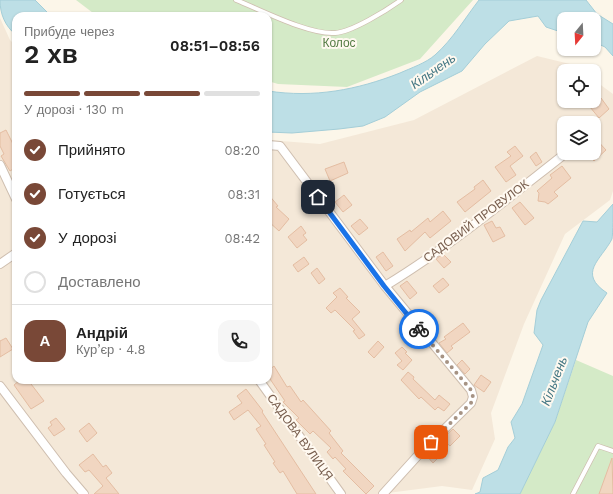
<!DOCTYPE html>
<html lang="uk">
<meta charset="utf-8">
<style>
:root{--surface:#fff;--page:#f6f6f6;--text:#222;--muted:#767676;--line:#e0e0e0;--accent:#794837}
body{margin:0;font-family:"Work Sans",sans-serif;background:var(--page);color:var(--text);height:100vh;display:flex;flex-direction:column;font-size:15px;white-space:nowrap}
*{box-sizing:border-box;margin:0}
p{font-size:13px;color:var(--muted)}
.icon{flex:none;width:22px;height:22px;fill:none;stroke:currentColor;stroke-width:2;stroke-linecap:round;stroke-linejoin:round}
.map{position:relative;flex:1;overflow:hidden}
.details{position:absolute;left:12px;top:12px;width:260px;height:372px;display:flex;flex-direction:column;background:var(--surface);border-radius:12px;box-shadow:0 1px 3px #0004}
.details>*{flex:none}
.needle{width:26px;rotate:198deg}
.fabs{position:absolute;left:557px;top:12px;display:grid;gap:8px}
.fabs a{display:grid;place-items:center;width:44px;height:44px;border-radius:8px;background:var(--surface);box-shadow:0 1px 3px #0004;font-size:20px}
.pin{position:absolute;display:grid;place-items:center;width:34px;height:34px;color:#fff;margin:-17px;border-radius:8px;box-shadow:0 2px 6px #0006}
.courier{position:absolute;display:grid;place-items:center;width:40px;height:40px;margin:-20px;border:3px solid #1a73e8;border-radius:50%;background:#fff;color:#222;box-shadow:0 1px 5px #0007}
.headline em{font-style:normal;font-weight:600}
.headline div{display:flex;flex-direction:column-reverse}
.headline{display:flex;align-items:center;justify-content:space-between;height:68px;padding:0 12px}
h1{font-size:26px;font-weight:600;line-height:30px}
.bar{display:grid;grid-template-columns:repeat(4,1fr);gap:6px 4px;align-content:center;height:48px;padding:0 12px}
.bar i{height:5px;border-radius:3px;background:var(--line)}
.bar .active{background:var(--accent)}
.bar p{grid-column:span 4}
.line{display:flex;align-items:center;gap:10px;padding:0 12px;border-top:1px solid var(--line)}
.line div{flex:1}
.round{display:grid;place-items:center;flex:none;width:42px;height:42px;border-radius:12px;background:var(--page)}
ol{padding:0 12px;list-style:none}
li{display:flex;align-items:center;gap:12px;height:44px}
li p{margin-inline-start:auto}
li .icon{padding:4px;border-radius:50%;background:var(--accent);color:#fff;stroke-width:4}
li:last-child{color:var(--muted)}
li i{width:22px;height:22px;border:2px solid var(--line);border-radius:50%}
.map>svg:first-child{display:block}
.residential{fill:#f4e8d8;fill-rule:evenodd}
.green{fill:#d4eac7}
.water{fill:#bddfe6;stroke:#a4ced8}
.building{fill:#f1d6c1;stroke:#e4bda2}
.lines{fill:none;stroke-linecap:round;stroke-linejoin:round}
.lane-casing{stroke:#cebeaf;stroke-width:5.5}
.street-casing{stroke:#cebeaf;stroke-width:10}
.lane{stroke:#fff;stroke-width:4}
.street{stroke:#fff;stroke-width:8}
.done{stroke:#a69384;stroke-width:4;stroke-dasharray:0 7.2}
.route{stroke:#1a73e8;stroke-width:5}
.labels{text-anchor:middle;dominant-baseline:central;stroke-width:4;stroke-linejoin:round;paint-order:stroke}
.park-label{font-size:12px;fill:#547c44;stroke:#fff9f0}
.street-label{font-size:12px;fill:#775d4d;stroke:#fff9f0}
.water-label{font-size:13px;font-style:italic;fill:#437683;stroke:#fff9f0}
</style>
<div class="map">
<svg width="613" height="494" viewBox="0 0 613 494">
<rect width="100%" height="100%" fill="#fcf6e9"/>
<path class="residential" d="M 0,18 L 10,40 L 16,46 L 16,380 L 268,380 L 268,140 L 320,144 L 414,120 L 537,56 L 574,65 L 582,71 L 564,71 L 564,101 L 594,101 L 594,80 L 613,94 L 613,191 L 610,200 L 565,234 L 524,324 L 491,413 L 495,439 L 472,490 L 442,486 L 380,494 L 0,494 ZM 564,123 L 594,123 L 594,153 L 564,153 Z"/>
<g class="green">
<polygon points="76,0 473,0 420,59 347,87 278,84 268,81 268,16 97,16"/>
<polygon points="576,360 613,376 613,494 520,494 555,422"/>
</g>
<g class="water">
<path d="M 0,0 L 35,0 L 51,16 L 16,16 L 16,35 C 5,26 0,14 0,0 Z"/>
<path d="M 479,0 L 586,0 L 597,14 L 613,24 L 613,56 L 605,47 L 594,42 L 594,19 L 564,19 L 564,33 L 546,27 L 538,16 L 509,21 L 485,44 L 462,71 L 420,92 L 385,117 L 363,126 L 339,129 L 292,133 L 268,132 L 268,91 C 314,98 357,90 400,73 C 411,68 426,63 435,55 C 453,39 465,18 479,0 Z"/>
<path d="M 613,204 C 613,212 613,233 612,239 C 601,260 577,273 607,293 L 588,322 L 555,422 L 520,494 L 475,494 L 480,492 L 483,478 L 498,470 L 508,447 L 515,438 L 511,422 L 522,404 L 543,345 L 534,333 L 537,310 L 541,300 L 583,221 L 597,222 Z"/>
</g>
<g class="building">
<polygon points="601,98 609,109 599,118 590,107"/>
<polygon points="6,130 16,150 16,167 10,171 1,156 4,154 0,146 0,133"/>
<polygon points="594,137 606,150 594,161 587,153 594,153"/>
<polygon points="515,146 523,156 510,166 516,175 506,182 495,167 511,156 507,152"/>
<polygon points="536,152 542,162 536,166 530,157"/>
<polygon points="344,162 348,173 330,181 325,169"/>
<polygon points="562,166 571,178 554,192 558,196 548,204 545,202 538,201 539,193 537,191 552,178 550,175"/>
<polygon points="483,180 491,191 465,212 457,202 475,189 474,187"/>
<polygon points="268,194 278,206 276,207 289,219 279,231 268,221"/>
<polygon points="344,195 352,205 343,212 335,202"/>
<polygon points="520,202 534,218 525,225 512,208"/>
<polygon points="443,211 451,221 430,238 425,232 405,251 397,239 410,230 411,232 428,218 430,222"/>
<polygon points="360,219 368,228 359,235 351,226"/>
<polygon points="492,221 496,228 500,227 505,236 493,242 484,225"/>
<polygon points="301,226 306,233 303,235 307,240 297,248 288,237"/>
<polygon points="383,252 393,266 386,271 376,257"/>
<polygon points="443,254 451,262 444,268 436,259"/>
<polygon points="304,257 309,264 298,272 293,265"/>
<polygon points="317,268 325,279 319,284 311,273"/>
<polygon points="443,278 449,285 439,293 433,286"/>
<polygon points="407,281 417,293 410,299 400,286"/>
<polygon points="340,288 348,297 346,298 360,312 352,319 365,335 359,339 353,331 355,330 335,310 331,313 326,308 337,297 333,293"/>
<polygon points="463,323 470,332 451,346 453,348 447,353 439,343 446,339 444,337"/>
<polygon points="6,338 13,349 0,357 0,341"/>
<polygon points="378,341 384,347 374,358 368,352"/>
<polygon points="402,347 407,352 405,353 412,360 403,370 397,365 402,361 395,353"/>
<polygon points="462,360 470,369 465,374 457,365"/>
<polygon points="274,366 287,387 290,386 301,402 303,400 331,431 329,433 343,451 341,453 374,486 366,494 343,471 346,469 335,457 333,459 327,452 331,448 313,431 310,434 296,420 299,418 283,402 285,401 268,376 268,371"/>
<polygon points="408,372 414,377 413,379 435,400 439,395 450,404 444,411 438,407 435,410 421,397 419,399 401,380"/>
<polygon points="481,375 491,382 484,392 474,385"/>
<polygon points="20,380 28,380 44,401 31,409 14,385"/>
<polygon points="246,389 263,411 262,412 316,494 297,494 283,471 280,473 273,463 275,462 264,445 266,444 256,429 261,426 248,410 234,420 229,412 242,403 237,396"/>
<polygon points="56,418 65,429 54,436 48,428 52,425 50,422"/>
<polygon points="89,423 97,433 87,442 79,431"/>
<polygon points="453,429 460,436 450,446 442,439"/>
<polygon points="432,449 439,457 433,463 426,455"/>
<polygon points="93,454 103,467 106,465 112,473 106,478 119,494 94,494 103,486 89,470 85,472 79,465"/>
<polygon points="612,458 613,494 599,494"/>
</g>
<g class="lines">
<g class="lane-casing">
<g id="lane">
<path d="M 236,0 C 261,10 309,35 335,33 C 352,32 387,10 401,0"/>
<polyline points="573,494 598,446 613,451"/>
</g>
</g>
<g class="street-casing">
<g id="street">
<polyline points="268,145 280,146 385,286 471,390 473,397 471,403 421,452 383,494"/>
<polyline points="0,165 16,199"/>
<polyline points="0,264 16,253"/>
<path d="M 385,286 C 449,247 507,199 566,153"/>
<polyline points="259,380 341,494"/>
<polyline points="0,386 66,473 84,494"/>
</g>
</g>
<use href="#lane" class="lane"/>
<use href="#street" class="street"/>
</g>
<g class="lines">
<polyline class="done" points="419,329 471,390 473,397 471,403 431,442"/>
<polyline class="route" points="318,197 384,286 419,329"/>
</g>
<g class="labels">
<g class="park-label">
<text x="339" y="43">Колос</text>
</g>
<g class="street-label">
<text transform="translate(476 221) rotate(-37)">САДОВИЙ ПРОВУЛОК</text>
<text transform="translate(300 437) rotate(54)">САДОВА ВУЛИЦЯ</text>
</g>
<g class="water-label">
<text transform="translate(433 71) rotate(-35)">Кільчень</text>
<text transform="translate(554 381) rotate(-69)">Кільчень</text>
</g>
</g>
</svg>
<div class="fabs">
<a><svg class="needle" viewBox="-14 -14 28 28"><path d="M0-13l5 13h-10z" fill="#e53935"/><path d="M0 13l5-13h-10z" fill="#767676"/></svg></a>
<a><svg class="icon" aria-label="locate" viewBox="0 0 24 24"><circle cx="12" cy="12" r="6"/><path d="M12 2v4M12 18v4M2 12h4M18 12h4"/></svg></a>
<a><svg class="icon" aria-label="layers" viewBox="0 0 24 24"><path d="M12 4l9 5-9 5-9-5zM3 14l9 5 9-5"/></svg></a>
</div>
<div class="pin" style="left:431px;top:442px;background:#ea580c"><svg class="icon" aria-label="bag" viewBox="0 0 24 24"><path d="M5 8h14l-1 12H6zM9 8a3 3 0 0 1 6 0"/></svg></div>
<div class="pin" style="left:318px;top:197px;background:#1f2937"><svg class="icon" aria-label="home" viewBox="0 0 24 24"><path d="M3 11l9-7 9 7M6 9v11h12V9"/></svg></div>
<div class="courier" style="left:419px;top:329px"><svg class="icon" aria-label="bike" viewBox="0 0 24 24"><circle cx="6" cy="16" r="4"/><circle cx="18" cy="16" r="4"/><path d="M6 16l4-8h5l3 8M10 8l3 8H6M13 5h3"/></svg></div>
<section class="details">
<div class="headline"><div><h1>2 хв</h1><p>Прибуде через</p></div><em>08:51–08:56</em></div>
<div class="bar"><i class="active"></i><i class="active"></i><i class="active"></i><i></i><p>У дорозі · 130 m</p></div>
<ol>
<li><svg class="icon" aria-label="check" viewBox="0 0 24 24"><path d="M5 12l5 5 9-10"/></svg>Прийнято<p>08:20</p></li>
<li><svg class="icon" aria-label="check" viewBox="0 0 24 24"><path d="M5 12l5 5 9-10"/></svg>Готується<p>08:31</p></li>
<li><svg class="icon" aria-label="check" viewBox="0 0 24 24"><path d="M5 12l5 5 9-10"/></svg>У дорозі<p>08:42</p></li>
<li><i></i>Доставлено</li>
</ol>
<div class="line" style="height:72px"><b class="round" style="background:var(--accent);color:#fff">А</b><div><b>Андрій</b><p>Кур’єр · 4.8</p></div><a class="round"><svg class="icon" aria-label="phone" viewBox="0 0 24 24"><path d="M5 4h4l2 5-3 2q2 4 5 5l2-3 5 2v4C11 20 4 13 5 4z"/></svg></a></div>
</section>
</div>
